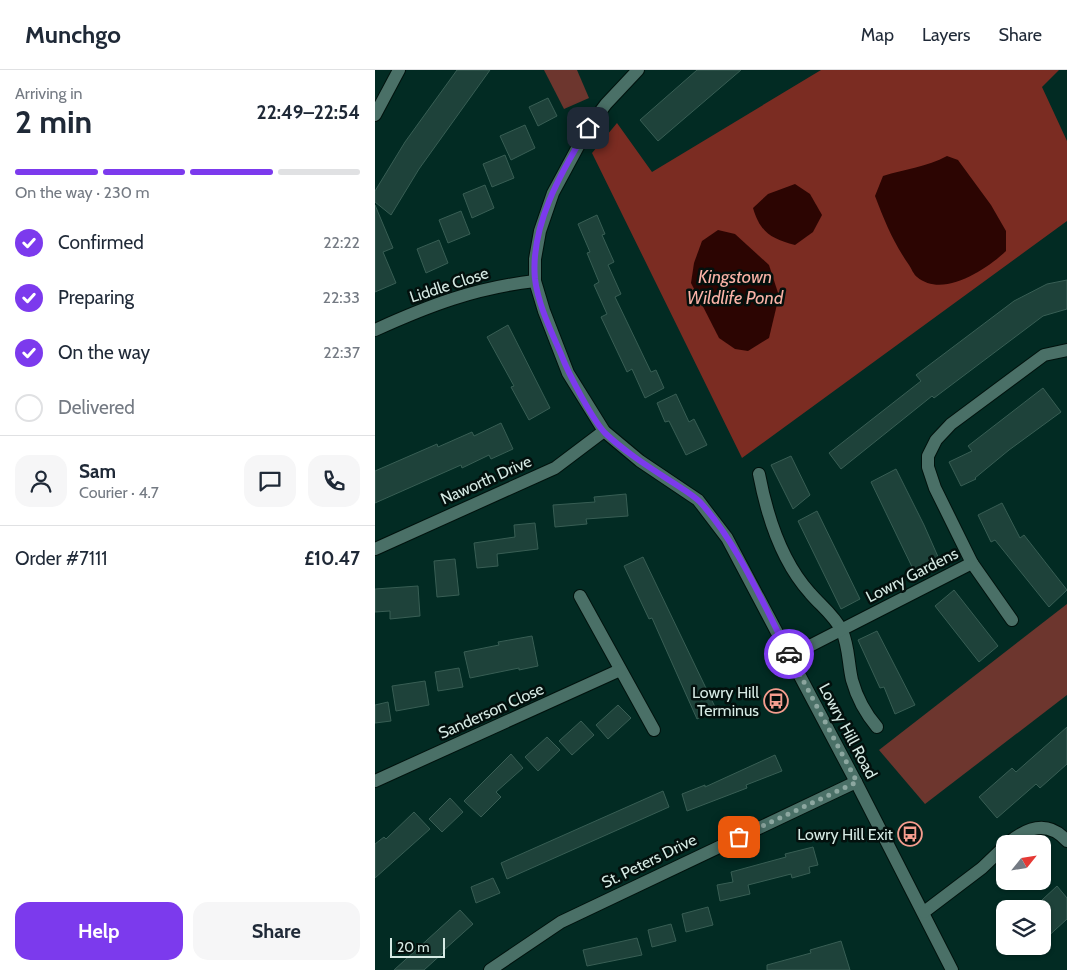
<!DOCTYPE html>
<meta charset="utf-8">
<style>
:root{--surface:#fff;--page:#f6f6f7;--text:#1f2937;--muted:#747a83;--line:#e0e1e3;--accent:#7c3aed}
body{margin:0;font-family:Cabin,sans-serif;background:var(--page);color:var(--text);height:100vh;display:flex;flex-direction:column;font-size:19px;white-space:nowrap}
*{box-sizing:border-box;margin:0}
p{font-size:16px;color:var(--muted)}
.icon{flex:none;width:28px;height:28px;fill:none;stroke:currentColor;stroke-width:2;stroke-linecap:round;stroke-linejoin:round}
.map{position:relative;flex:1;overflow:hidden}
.side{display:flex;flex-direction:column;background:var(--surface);width:375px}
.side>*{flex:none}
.needle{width:32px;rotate:60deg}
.buttons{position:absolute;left:621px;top:765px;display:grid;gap:10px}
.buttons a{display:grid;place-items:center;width:55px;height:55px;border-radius:10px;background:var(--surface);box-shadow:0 1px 4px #0004;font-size:25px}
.scale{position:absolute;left:15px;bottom:12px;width:55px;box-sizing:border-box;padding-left:5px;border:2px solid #d6eae4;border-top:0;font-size:14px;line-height:18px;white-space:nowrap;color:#d6eae4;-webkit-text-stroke:4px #03100d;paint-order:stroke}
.pin{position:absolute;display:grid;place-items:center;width:42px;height:42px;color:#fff;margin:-21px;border-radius:10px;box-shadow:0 2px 8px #0006}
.courier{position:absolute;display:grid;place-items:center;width:50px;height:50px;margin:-25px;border:4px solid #7c3aed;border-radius:50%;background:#fff;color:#222;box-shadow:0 1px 6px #0007}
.head em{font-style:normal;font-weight:700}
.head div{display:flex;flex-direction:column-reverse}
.head{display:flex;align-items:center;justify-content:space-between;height:85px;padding:0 15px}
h1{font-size:32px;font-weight:700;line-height:38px}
.bar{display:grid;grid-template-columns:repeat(4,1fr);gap:8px 5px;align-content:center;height:60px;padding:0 15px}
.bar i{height:6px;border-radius:4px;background:var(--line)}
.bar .on{background:var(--accent)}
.bar p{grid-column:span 4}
.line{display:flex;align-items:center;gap:12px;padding:0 15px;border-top:1px solid var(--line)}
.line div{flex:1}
.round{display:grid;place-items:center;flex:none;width:52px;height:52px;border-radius:15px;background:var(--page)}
ol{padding:0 15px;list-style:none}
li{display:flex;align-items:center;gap:15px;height:55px}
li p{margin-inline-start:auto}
li .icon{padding:5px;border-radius:50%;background:var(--accent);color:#fff;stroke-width:4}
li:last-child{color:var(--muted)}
li i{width:28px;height:28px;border:2px solid var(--line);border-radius:50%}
.action{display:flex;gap:10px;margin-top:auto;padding:10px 15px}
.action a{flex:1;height:58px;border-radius:15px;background:var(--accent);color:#fff;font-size:20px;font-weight:700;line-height:58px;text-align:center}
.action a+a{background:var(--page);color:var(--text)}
header{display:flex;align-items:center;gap:30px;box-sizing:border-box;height:70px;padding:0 25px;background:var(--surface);border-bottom:1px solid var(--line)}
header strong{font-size:24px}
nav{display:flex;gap:28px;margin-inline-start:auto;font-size:18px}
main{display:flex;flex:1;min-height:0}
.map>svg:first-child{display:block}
.green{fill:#6d362e}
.forest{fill:#7b2c22}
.water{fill:#2c0502}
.building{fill:#1e423a;stroke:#385e54}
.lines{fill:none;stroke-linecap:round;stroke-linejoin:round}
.street-casing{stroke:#00120d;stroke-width:14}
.street{stroke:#4a7067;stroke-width:12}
.done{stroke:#8ca7a0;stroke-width:5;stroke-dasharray:0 9}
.route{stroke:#7c3aed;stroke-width:6}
.labels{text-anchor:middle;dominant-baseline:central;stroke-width:5;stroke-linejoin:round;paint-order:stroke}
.street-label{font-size:16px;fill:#d6eae4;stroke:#03100d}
.poi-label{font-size:16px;fill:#d6eae4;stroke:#03100d;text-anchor:end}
.water-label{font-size:18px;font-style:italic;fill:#fab3a7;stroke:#03100d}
</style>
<header>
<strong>Munchgo</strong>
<nav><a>Map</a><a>Layers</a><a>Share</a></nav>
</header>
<main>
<section class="side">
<div class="head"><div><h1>2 min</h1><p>Arriving in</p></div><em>22:49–22:54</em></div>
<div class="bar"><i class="on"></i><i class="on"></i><i class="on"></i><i></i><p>On the way · 230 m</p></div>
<ol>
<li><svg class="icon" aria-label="check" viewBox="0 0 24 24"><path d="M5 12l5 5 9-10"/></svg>Confirmed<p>22:22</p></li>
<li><svg class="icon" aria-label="check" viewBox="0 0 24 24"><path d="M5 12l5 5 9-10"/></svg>Preparing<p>22:33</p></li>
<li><svg class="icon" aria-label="check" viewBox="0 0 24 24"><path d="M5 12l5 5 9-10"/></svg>On the way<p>22:37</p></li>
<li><i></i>Delivered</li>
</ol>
<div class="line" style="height:90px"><a class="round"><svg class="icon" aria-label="person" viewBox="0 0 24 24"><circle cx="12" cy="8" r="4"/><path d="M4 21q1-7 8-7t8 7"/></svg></a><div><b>Sam</b><p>Courier · 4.7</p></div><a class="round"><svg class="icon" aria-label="chat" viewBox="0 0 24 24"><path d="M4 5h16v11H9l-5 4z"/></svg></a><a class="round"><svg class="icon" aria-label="phone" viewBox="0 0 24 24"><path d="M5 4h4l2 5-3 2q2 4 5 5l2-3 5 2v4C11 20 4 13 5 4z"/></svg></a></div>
<div class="line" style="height:65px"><div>Order #7111</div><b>£10.47</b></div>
<div class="action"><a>Help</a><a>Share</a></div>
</section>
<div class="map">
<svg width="692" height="900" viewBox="0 0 692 900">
<rect width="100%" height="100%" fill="#022b23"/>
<g class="green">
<polygon points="169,0 202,0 214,28 189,39"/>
<polygon points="692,534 692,625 550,734 504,680"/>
</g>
<polygon class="forest" points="446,0 684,0 667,17 692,71 692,151 367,388 217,83 242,53 277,102"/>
<g class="water">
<path d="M 572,86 L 583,90 L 616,135 L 631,161 L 631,181 C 612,199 568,229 542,207 C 539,205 536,198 534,195 C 518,172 510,152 500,126 L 508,106 C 530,99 552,97 572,86 Z"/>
<path d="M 420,114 L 435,124 L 447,145 L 438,162 L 420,175 C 396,169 385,162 378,138 L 393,124 Z"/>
<polygon points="343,160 360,164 394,195 404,226 394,268 373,281 360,279 344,268 316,213 319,193 327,171"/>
</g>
<g class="building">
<polygon points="82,0 115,0 44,99 16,145 0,132 0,121 30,72"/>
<polygon points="322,0 366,0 283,71 265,50"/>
<polygon points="173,28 182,46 163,56 154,37"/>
<polygon points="150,55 160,78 136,90 125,66"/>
<polygon points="130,85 139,108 117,117 108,94"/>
<polygon points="110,115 119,138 97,148 88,124"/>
<polygon points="0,135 18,178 8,182 21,213 0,222"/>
<polygon points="86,141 95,164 73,173 64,150"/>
<polygon points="222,145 230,164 227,165 239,192 233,195 246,224 240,227 276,302 281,300 289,318 270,328 257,299 252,302 226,247 232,244 219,215 224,212 212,183 215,182 203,154"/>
<polygon points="64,170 73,193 51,203 42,179"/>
<polygon points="692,210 692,239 668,246 559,328 557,326 466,399 454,383 546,311 541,305 639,231 672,214"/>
<polygon points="133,255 175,338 154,350 136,317 139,316 112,267"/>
<polygon points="668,318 686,342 634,380 600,408 601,409 586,416 574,392 597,381 593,376"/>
<polygon points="301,324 314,352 319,349 332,375 311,385 294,351 290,352 282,333"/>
<polygon points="126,353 138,379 116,389 114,385 87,398 86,395 0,433 0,401 62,374 63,377 97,362 99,366"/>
<polygon points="416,386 435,425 418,439 396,395"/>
<polygon points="521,399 549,455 564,489 539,501 496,412"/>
<polygon points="251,424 253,446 211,449 212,454 180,457 178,435 220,432 219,427"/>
<polygon points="627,433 645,468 649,465 692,520 674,537 620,470 616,472 603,445"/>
<polygon points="442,441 485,529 466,539 423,451"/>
<polygon points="160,453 163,479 122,484 123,496 102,498 99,473 140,467 139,455"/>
<polygon points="268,487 341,639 322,649 277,548 274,549 249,496"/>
<polygon points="80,489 84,525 62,527 59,491"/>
<polygon points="43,516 45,546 15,549 15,541 0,542 0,519"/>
<polygon points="579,520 623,576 604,592 560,536"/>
<polygon points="502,561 540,635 520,644 509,617 505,618 483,570"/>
<polygon points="157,566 163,596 144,600 144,598 95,608 89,582 124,575 123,572"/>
<polygon points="84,598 88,617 63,621 60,602"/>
<polygon points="50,611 54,635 21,641 17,616"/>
<polygon points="13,632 16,651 0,653 0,635"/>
<polygon points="243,635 256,648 233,669 221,655"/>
<polygon points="206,651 219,665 197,685 184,671"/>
<polygon points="692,657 692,694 665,718 661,714 622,748 604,727 637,698 641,702"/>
<polygon points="172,667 185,680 163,701 150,687"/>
<polygon points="136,684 148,698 121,722 126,727 106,747 89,731"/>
<polygon points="400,685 407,701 371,715 372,718 312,741 307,724 330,715 330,717"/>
<polygon points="288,721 294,737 132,809 126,793"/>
<polygon points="75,728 88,742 67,762 54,749"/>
<polygon points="39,742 55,759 0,808 0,774 9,767 11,769"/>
<polygon points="438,777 443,795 434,797 435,803 417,808 416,804 373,815 375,824 345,831 342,815 358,812 356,802 411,787 410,784"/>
<polygon points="118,808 125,823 101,833 96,817"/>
<polygon points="682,816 692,828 692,849 668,871 668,838 671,835 667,830"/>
<polygon points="333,837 338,855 311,862 307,844"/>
<polygon points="85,840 98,854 69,880 70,881 49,900 19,900"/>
<polygon points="296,854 301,871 277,877 273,860"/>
<polygon points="262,868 267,885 212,896 208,880"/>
<polygon points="466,871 475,900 392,900 392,895 436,883 435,880"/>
</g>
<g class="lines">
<g class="street-casing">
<g id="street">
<polyline points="263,0 231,34 213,58 178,123 165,161 160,189 160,211 169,241 193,303 229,361 265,391 323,430 352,468 481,712 577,900"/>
<polyline points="0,45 24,0"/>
<path d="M 0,260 C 55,235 100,218 160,211"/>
<path d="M 384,404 C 392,446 406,491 435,523 C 446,536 459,545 467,561 C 474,577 473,593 477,610 C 482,628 490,643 502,657"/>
<polyline points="0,479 180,398 229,361"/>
<polyline points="597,493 637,550"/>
<polyline points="205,526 279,660"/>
<polyline points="415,586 597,493 560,418 553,397 553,386 561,370 576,354 669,285 692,280"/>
<polyline points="0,711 245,600"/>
<path d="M 632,774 C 652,757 673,750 692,771"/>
<polyline points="549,842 607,798 630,776"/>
<polyline points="115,900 186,852 481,712"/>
</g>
</g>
<use href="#street" class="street"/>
</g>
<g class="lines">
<polyline class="done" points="364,767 482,712 414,584"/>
<path class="route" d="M 213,58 C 186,102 155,156 160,209 C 163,234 176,261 186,284 C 193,303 217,349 230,363 C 250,382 274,397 297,412 C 306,418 317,424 325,432 C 362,472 389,536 414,584"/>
</g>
<defs>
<g id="bus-ring" transform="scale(1.25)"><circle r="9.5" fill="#03100d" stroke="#f59d8e" stroke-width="1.5"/><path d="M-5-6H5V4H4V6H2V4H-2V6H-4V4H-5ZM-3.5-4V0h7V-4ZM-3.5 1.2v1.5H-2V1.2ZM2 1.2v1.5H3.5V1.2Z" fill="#f59d8e"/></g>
</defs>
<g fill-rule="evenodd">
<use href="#bus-ring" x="401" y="631"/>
<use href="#bus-ring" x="535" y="764"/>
</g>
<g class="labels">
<g class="street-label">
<text transform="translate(74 215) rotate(-18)">Liddle Close</text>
<text transform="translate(111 410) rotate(-24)">Naworth Drive</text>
<text transform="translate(537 505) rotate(-27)">Lowry Gardens</text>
<text transform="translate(116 641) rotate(-24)">Sanderson Close</text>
<text transform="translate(473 661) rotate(62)">Lowry Hill Road</text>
<text transform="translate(274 791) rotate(-26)">St. Peters Drive</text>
</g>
<g class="poi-label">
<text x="384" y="622">Lowry Hill<tspan x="384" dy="18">Terminus</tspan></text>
<text x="518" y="764">Lowry Hill Exit</text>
</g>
<g class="water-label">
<text x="360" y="207">Kingstown<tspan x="360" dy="21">Wildlife Pond</tspan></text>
</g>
</g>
</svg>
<div class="buttons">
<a><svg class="needle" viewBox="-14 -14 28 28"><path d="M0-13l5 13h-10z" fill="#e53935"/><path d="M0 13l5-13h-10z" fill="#747a83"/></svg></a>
<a><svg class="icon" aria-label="layers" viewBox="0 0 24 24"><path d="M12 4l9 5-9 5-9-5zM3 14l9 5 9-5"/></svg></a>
</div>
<div class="scale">20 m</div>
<div class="pin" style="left:364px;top:767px;background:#ea580c"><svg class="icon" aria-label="bag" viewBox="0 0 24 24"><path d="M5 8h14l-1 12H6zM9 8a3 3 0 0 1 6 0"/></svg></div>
<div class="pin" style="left:213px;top:58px;background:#1f2937"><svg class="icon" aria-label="home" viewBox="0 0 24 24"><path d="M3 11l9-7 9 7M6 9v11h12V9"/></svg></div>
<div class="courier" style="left:414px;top:584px"><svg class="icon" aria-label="car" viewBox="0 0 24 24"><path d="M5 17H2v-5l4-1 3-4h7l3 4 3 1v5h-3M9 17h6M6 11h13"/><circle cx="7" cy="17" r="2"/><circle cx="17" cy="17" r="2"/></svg></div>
</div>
</main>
